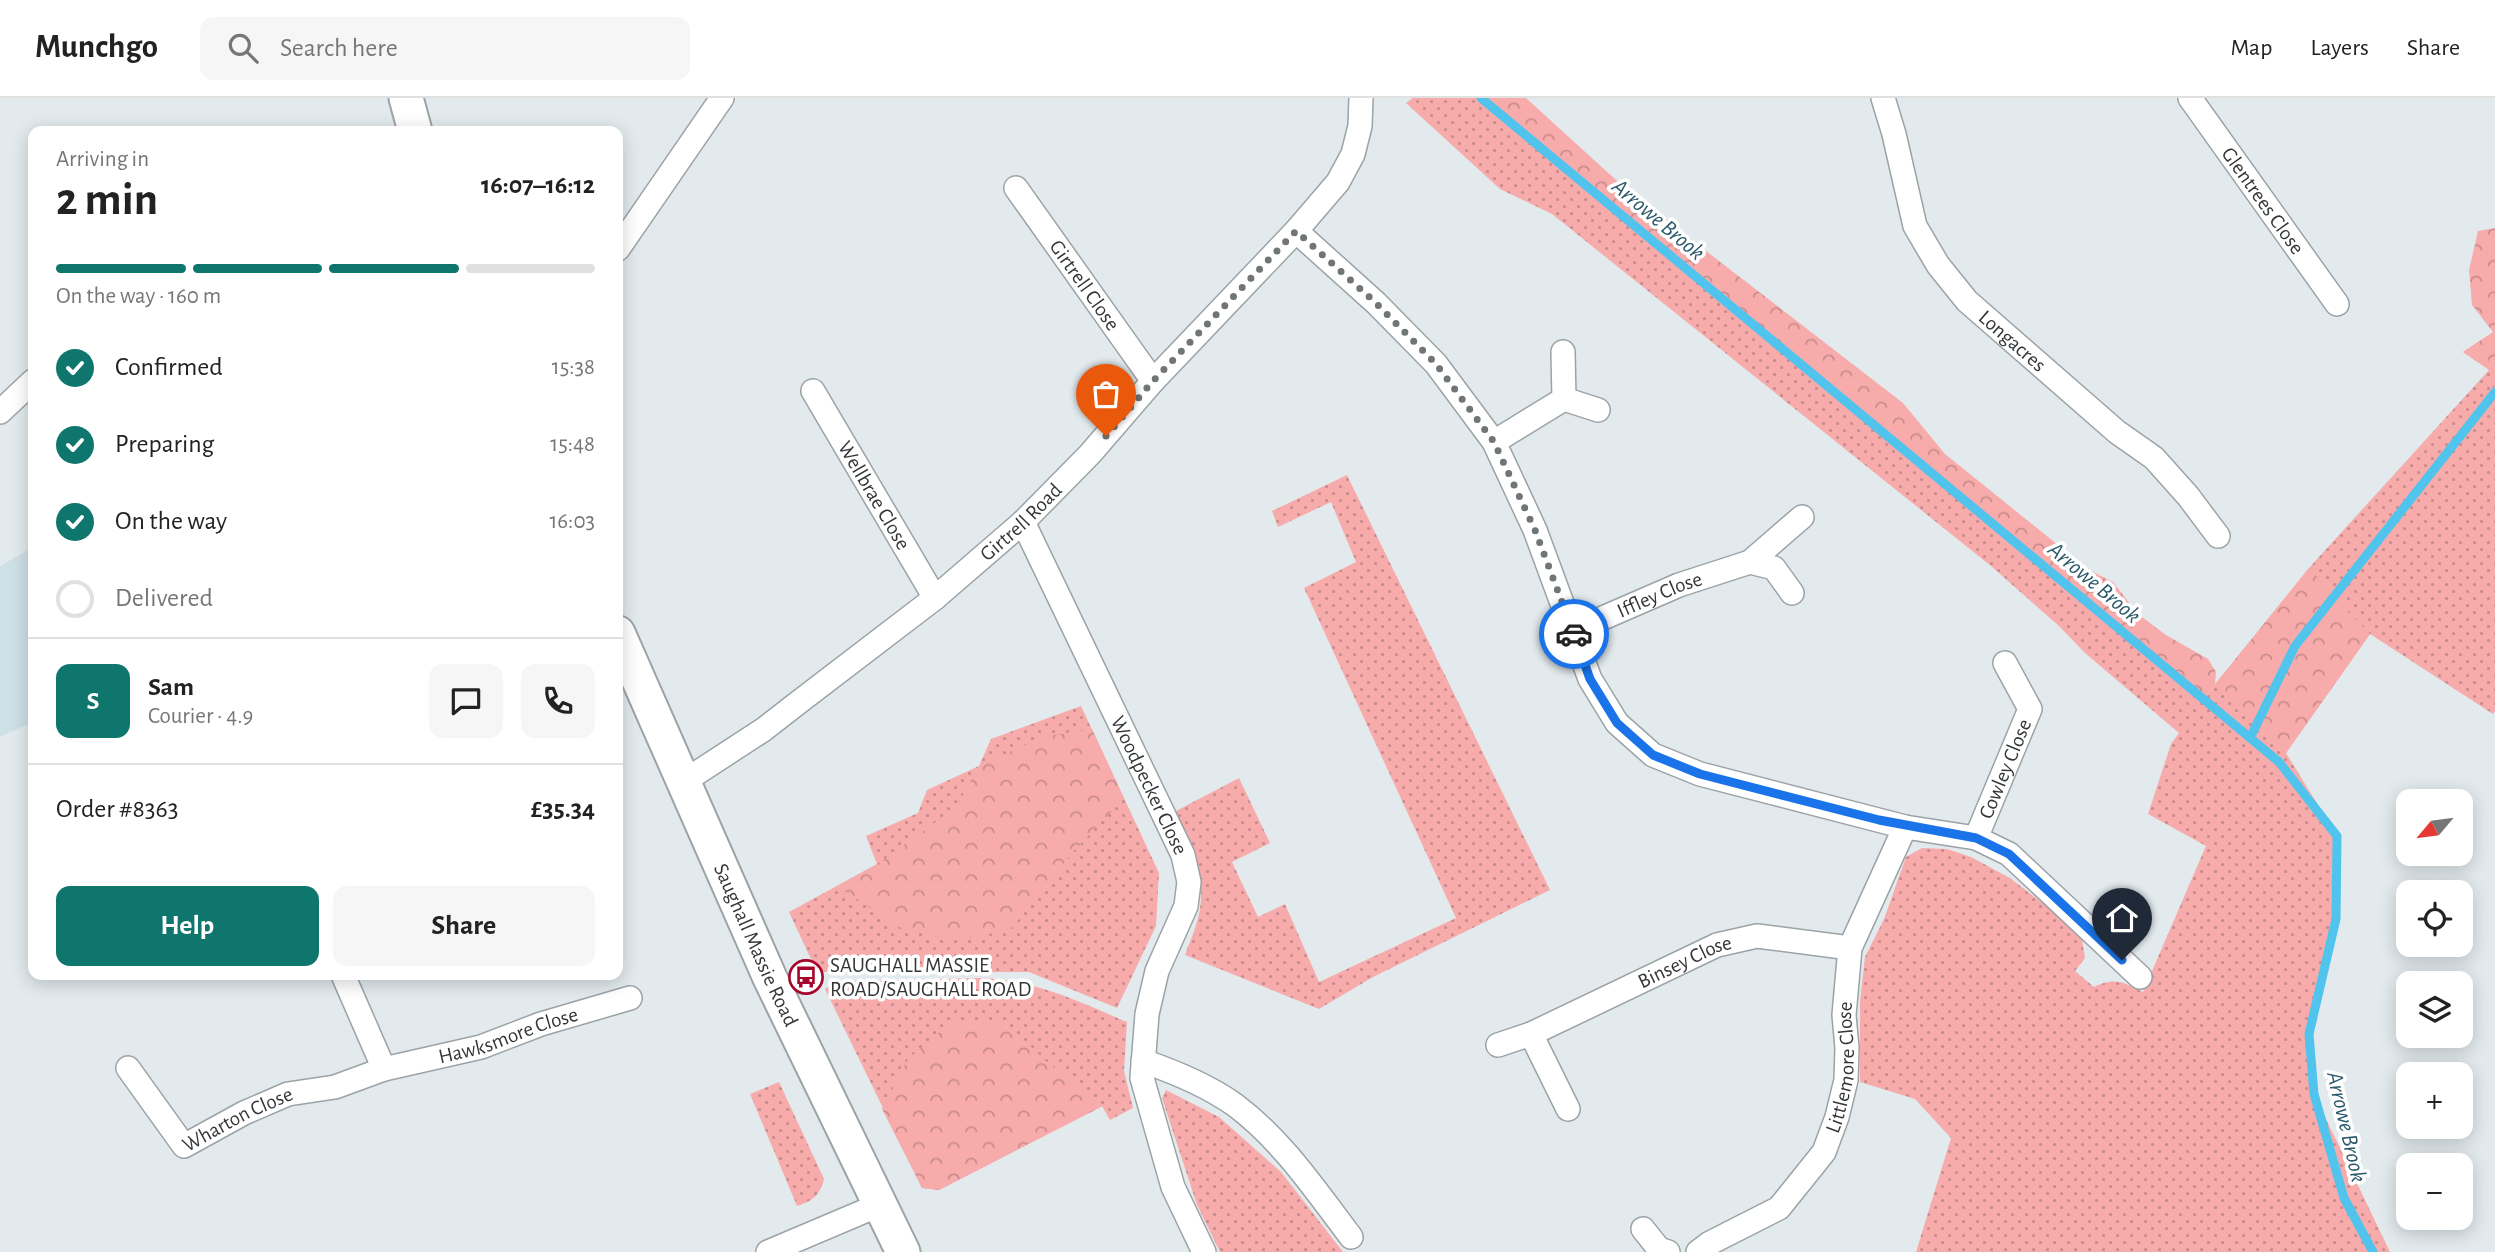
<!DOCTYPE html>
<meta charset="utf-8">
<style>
:root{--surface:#fff;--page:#f6f6f6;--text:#222;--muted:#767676;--line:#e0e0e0;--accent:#0f766e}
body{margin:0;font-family:"Alegreya Sans",sans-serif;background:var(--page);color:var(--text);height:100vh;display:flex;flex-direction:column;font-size:26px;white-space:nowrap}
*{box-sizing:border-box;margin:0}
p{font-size:23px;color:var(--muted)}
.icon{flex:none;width:38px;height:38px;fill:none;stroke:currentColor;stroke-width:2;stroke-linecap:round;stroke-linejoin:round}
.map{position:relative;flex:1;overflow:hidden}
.sheet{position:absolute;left:28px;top:28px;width:595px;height:854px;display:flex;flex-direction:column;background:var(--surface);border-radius:14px;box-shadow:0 4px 18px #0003}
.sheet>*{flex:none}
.needle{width:46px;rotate:241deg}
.tools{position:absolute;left:2396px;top:691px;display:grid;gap:14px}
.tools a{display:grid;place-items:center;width:77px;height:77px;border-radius:14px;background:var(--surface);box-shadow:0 4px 18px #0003;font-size:35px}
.pin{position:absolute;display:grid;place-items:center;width:60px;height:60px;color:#fff;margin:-72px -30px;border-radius:50% 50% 50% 0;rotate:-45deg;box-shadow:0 0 7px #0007}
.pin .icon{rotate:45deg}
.courier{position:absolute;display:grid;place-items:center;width:70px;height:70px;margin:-35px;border:5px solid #1a73e8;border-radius:50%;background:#fff;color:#222;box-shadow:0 2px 9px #0007}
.summary em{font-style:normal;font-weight:700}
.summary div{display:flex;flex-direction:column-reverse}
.summary{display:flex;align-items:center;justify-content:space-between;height:119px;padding:0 28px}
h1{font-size:46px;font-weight:700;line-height:52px}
.bar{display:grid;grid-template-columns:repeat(4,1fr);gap:10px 7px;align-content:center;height:84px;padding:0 28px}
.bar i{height:9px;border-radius:5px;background:var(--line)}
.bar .on{background:var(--accent)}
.bar p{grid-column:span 4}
.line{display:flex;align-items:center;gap:18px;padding:0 28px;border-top:2px solid var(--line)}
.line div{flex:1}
.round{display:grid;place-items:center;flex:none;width:74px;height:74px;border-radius:14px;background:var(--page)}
ol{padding:0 28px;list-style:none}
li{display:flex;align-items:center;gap:21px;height:77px}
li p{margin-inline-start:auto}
li .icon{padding:7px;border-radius:50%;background:var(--accent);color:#fff;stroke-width:4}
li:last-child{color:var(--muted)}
li i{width:38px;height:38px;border:4px solid var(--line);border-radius:50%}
.button{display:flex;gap:14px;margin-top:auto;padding:14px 28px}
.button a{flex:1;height:80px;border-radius:14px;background:var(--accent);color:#fff;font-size:28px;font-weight:700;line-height:80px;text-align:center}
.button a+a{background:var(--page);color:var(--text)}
header{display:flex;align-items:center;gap:42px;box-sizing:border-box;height:98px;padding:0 35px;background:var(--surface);border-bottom:2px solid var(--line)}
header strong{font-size:33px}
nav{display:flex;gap:38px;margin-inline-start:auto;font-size:24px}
.search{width:490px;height:63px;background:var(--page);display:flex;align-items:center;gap:18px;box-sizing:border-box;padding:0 24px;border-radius:14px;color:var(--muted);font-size:26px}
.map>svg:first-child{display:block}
.built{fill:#cfdfe6}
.grass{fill:url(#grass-dots)}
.forest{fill:url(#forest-crowns)}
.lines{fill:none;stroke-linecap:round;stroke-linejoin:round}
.stream{stroke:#51c4ee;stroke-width:9}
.minor-casing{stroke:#9ba3a6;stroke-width:26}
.secondary-casing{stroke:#9ba3a6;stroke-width:37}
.minor{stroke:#fff;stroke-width:23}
.secondary{stroke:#fff;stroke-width:33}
.done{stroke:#707577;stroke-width:7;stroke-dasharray:0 12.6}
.route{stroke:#1a73e8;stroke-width:9}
.labels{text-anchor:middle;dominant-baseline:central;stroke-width:7;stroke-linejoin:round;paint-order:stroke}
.street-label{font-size:21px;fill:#333637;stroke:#fff}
.poi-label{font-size:21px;fill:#333637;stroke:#fff;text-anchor:start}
.water-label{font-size:23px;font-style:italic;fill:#29596b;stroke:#fff}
</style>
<header>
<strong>Munchgo</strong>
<div class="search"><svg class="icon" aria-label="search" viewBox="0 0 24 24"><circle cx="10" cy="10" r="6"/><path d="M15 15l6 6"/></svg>Search here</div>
<nav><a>Map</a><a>Layers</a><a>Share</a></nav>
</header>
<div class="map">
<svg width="2495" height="1154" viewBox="0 0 2495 1154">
<defs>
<pattern id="grass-dots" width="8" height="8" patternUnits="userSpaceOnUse" patternTransform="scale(1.75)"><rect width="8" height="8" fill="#f7abab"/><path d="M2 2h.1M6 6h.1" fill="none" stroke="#c98c8c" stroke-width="1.8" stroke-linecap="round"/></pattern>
<pattern id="forest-crowns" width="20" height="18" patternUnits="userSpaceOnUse" patternTransform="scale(1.75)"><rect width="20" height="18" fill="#f7abab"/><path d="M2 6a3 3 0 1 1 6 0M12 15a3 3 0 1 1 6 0" fill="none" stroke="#c98c8c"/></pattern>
</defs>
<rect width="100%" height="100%" fill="#e2eaee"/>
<polygon class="built" points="33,449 33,624 0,639 0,468"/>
<g class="grass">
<path d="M 1413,0 L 1481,0 L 2204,601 L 2309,470 L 2489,272 L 2463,254 L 2495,233 L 2495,613 L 2493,616 L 2370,536 L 2286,655 L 2337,738 L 2336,821 L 2309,936 L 2314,996 L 2390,1154 L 1916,1154 L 1951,1040 L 1915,1001 L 1860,984 L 1860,903 L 1865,859 L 1884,821 L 1906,759 L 1922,750 L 1947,751 L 1971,759 L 2010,780 L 2049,810 L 2082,842 L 2085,860 L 2075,873 L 2094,889 C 2115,879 2124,884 2143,894 L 2206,748 L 2148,716 L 2171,646 L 2179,635 L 2085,555 L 2059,528 L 1991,468 L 1552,116 L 1500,91 L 1406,5 Z"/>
<path d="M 1347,377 L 1550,792 L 1373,879 L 1319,911 L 1185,857 C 1189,845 1195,833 1198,820 C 1208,784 1191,745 1176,713 L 1239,680 L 1270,745 L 1232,764 L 1258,819 L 1285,806 L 1319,884 L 1456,820 L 1304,490 L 1356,464 L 1331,404 L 1278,429 L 1272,413 Z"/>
<polygon points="1081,608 1159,775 1156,828 1117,910 1029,874 817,874 789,814 877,766 866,738 918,715 927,692 979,668 991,641"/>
<path d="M 985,880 C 1040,884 1077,903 1127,924 L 1124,973 L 1133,1010 L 1110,1022 L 1102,1008 L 939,1092 L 922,1090 L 825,891 L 836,884 L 850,883 Z"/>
<path d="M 779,984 L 824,1081 C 820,1097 813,1103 797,1108 L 750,996 Z"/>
<polygon points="1166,992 1219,1019 1281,1074 1343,1154 1220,1154 1197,1107 1162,1000"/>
</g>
<g class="forest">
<polygon points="1481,0 1526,0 1627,92 1903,305 1945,356 2089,472 2113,484 2138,516 2166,537 2208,561 2216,574 2215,586 2309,470 2370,536 2286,655 2215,587 2204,601"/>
<polygon points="2495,130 2495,301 2489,271 2463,254 2493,234 2472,207 2469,172 2478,133"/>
<polygon points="1092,631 1124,700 1073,754 1010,832 951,843 899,829 837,788 878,766 956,709 979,668 1042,639"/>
<polygon points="1005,924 1047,964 1103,1008 939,1092 922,1090 882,1011 908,961 949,926"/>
</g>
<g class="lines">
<g class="stream">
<polyline points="1481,0 2279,664 2337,738 2336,821 2309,936 2314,996 2344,1100 2373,1154"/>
<polyline points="2250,640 2295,548 2495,294"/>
</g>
<g class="minor-casing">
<g id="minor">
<path id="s1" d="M 1883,0 L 1894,36 L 1915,128 L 1938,167 L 1967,203 L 2117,334 L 2154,360 L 2188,398 L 2218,438"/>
<path id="s2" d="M 2190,0 L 2337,206"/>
<path id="s3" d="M 1016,90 L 1153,283"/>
<polyline points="1296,133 1376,205 1436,266 1494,344 1535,432 1590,581 1617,625 1653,657 1700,676 1905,729 1976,740 2009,756 2140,879"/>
<polyline points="618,151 722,0"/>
<path id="s4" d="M 813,293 L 935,500"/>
<polyline points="1564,301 1598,312"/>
<polyline points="0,314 33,283"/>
<polyline points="1494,344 1564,301 1563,254"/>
<path id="s5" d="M 1023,424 L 1183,757 L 1189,784 L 1186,808 L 1157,873 L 1147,916 L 1142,980 L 1173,1089 L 1204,1154"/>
<polyline points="1750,464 1774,470 1792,495"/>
<path id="s6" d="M 1573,533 L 1679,487 L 1750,464 L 1802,419"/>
<path id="s7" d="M 683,684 L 763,632 L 799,604 L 935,500 L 1023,424 L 1090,356 L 1153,283 L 1296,133 L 1338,84 L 1353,56 L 1360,28 L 1361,0"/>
<path id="s8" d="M 1976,740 L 2030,611 L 2005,565"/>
<polyline points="343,877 384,971"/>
<polyline points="1531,936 1568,1011"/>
<path id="s9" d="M 1498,947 L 1531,936 L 1717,847 L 1757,838 L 1850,850"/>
<path d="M 1143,963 C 1175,974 1207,987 1235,1007 C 1282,1042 1316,1093 1351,1139"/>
<path id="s10" d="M 128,970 L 184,1048 L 244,1015 L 288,996 L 335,989 L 384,971 L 481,949 L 541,926 L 630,900"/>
<polyline points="1643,1131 1659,1151 1668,1154"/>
<polyline points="768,1154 879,1107"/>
<path id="s11" d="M 1698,1154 L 1710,1145 L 1779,1110 L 1824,1054 L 1837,1019 L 1846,982 L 1847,950 L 1844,917 L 1850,850 L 1905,729"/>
</g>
</g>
<g class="secondary-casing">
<g id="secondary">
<polyline points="406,0 415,33"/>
<path id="s12" d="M 618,535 L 770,880 L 903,1154"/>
</g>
</g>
<use href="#minor" class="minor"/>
<use href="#secondary" class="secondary"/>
</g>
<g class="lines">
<polyline class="done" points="1106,338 1153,283 1296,133 1376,205 1436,266 1494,344 1535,432 1574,536"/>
<polyline class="route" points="1574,536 1590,581 1617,625 1653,657 1700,676 1879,722 1976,740 2009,756 2122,862"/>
</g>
<defs>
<g id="bus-ring" transform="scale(1.75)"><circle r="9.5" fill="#fff" stroke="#a4072b" stroke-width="1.5"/><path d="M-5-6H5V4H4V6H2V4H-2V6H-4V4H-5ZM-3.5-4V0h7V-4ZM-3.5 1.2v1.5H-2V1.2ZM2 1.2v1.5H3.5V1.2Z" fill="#a4072b"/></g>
</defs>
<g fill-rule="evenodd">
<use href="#bus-ring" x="806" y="879"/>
</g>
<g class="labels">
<g class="street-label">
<text stroke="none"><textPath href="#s2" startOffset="126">Glentrees Close</textPath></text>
<text stroke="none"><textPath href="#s3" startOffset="119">Girtrell Close</textPath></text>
<text stroke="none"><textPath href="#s1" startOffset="284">Longacres</textPath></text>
<text stroke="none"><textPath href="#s4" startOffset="121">Wellbrae Close</textPath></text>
<text stroke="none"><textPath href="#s7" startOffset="427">Girtrell Road</textPath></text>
<text stroke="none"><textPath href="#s6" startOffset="94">Iffley Close</textPath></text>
<text stroke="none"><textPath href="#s8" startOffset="75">Cowley Close</textPath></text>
<text stroke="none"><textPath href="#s5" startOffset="292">Woodpecker Close</textPath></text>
<text stroke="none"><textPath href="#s12" startOffset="341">Saughall Massie Road</textPath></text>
<text stroke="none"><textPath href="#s9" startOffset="205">Binsey Close</textPath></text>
<text stroke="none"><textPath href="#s10" startOffset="441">Hawksmore Close</textPath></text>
<text stroke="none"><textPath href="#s11" startOffset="252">Littlemore Close</textPath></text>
<text stroke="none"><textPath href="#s10" startOffset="156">Wharton Close</textPath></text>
</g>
<g class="poi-label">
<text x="830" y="867">SAUGHALL MASSIE<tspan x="830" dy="24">ROAD/SAUGHALL ROAD</tspan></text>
</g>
<g class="water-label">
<text transform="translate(1658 122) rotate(40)">Arrowe Brook</text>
<text transform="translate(2094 485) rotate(40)">Arrowe Brook</text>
<text transform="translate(2346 1029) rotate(77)">Arrowe Brook</text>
</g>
</g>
</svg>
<div class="tools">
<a><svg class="needle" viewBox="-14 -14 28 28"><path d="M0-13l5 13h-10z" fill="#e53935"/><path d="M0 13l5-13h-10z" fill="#767676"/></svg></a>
<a><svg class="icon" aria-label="locate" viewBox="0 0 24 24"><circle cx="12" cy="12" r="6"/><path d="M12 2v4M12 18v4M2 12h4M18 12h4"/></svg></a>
<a><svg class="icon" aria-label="layers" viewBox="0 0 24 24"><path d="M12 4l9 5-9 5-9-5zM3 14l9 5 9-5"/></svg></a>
<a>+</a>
<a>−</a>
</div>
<div class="pin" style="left:1106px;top:338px;background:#ea580c"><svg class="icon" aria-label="bag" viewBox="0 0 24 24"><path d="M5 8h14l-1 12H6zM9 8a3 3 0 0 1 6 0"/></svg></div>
<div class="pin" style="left:2122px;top:862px;background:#1f2937"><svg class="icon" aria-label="home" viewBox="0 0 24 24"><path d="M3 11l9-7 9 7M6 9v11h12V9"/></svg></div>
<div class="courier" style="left:1574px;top:536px"><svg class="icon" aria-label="car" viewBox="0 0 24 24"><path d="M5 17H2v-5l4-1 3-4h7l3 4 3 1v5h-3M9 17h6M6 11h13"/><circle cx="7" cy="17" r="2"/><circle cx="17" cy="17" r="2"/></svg></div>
<section class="sheet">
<div class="summary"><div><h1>2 min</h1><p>Arriving in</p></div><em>16:07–16:12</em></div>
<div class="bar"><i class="on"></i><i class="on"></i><i class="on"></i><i></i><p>On the way · 160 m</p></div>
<ol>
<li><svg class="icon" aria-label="check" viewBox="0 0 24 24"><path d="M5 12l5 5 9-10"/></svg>Confirmed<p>15:38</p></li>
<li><svg class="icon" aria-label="check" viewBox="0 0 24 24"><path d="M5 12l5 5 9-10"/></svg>Preparing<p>15:48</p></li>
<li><svg class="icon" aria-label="check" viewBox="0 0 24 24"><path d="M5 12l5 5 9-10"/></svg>On the way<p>16:03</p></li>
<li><i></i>Delivered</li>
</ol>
<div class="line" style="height:126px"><b class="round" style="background:var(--accent);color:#fff">S</b><div><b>Sam</b><p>Courier · 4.9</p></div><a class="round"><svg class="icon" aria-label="chat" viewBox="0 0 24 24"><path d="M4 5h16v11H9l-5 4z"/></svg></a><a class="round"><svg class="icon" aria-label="phone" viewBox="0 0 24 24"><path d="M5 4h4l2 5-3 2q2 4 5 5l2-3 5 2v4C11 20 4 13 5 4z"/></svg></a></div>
<div class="line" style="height:91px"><div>Order #8363</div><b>£35.34</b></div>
<div class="button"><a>Help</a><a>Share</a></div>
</section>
</div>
